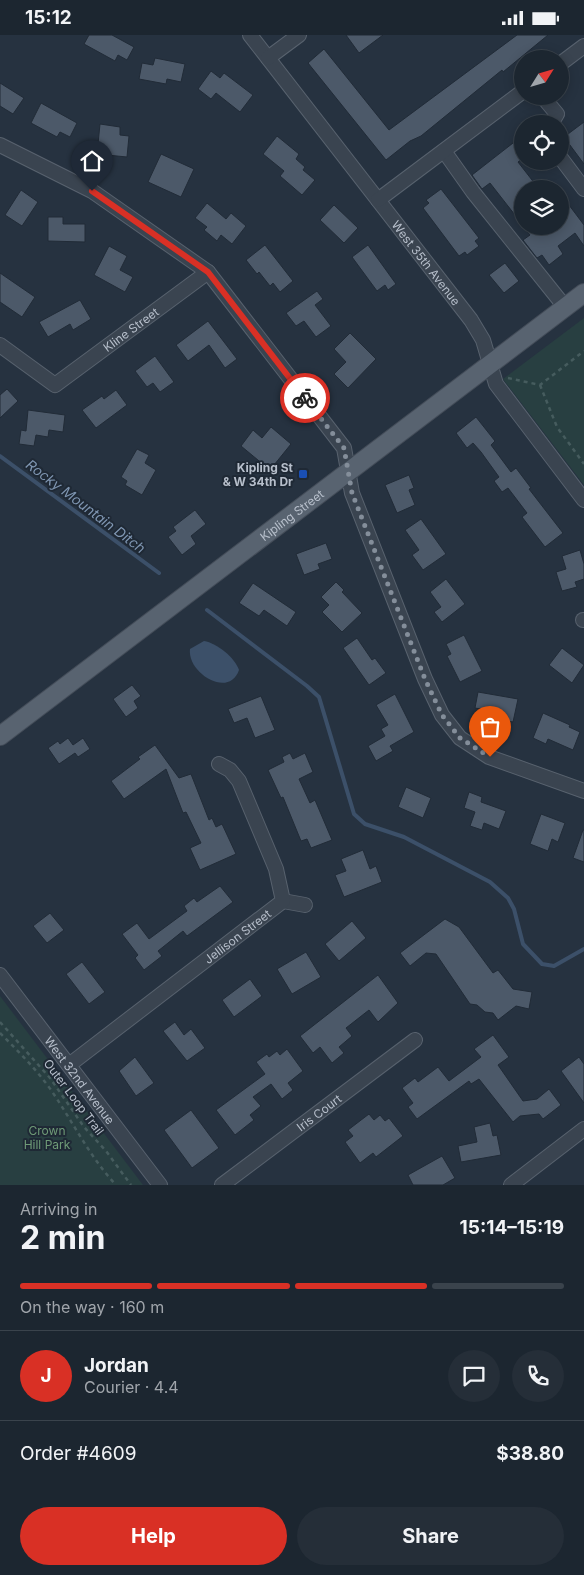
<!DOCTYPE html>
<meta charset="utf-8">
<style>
:root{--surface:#1c2630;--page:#252e38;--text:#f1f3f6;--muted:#a0a5ab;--line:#3a434c;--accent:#d93025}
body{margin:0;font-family:Inter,sans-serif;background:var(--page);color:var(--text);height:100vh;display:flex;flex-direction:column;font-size:19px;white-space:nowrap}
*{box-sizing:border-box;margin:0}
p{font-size:16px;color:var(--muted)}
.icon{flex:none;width:28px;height:28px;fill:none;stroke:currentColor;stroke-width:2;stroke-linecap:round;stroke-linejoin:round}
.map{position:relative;height:1150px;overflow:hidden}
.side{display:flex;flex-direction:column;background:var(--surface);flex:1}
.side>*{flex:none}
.needle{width:32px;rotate:53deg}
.controls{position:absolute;left:514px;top:15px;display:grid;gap:10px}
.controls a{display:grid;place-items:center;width:55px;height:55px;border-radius:50%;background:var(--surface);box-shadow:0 2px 12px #0003,0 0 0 1px var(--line);font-size:25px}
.pin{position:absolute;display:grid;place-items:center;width:42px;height:42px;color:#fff;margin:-51px -21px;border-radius:50% 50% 50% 0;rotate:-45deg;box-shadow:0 0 5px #0007}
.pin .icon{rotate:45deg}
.courier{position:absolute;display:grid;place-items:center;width:50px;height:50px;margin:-25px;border:4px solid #d93025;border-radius:50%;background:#fff;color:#222;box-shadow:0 1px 6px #0007}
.head em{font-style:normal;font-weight:700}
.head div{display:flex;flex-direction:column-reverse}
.head{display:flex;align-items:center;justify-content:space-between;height:85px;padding:0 20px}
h1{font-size:32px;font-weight:700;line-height:38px}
.bar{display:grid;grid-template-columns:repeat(4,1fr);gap:8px 5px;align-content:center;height:60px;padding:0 20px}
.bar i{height:6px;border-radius:4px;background:var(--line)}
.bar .active{background:var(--accent)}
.bar p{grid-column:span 4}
.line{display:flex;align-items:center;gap:12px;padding:0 20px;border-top:1px solid var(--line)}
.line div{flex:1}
.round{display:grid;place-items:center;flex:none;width:52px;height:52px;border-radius:26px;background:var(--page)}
.button{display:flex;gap:10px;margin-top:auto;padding:10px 20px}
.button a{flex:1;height:58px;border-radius:30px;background:var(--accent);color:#fff;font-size:20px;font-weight:700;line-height:58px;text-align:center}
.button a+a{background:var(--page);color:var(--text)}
.status{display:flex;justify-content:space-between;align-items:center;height:35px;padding:0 25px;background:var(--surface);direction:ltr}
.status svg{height:14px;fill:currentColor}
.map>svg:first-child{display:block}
.green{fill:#283f41}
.water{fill:#3c5069}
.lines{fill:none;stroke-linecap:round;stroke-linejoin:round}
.stream{stroke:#3c5069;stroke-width:4}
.building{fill:#4c5969;stroke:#212b37}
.minor-casing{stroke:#58626e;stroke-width:16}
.major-casing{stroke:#444d59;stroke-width:20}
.path{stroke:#465c5e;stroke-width:2.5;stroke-dasharray:4 4;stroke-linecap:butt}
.minor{stroke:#3a4450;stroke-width:14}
.major{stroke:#586370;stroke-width:18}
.done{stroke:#848e9a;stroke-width:5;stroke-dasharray:0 9}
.route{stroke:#d93025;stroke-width:6}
.transit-dot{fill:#1a4fb4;stroke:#1f2935;stroke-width:2}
.labels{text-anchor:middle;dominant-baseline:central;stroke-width:4;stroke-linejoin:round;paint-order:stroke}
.street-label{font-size:12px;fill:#b7bfcb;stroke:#1f2935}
.poi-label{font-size:12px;font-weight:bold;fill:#b7bfcb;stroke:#1f2935;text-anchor:end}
.park-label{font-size:12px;fill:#6f9b77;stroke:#1f2935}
.water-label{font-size:14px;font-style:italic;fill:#7f96b2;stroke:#1f2935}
</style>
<div class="status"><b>15:12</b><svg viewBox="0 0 49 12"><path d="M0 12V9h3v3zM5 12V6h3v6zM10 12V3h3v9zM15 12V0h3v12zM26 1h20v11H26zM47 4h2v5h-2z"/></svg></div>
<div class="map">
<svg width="584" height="1150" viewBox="0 0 584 1150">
<rect width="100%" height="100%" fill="#263240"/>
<g class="green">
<polygon points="584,283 584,450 503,344"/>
<polygon points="0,961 143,1150 0,1150"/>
</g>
<path class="water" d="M 204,606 C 217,608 235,623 239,635 C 229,664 187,638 190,614 Z"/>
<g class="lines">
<g class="stream">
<polyline points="0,421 159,538"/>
<polyline points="207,575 307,651 319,662 354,779 365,789 404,802 490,847 508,863 514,874 523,909 542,929 554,931 584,914"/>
</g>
</g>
<g class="building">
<polygon points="89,0 112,0 134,12 127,25 118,20 115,26 84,9"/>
<polygon points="346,0 383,0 359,18"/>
<polygon points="517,0 548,0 503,37 502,35 421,101 410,106 386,125 308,28 324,14 389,95"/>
<polygon points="155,23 185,29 181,47 167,44 166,49 139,44 142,28 153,30"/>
<polygon points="211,36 220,43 224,38 253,60 240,77 216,58 211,64 198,54"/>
<polygon points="0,48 24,63 13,79 0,71"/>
<polygon points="41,68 77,88 70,102 60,97 57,102 31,88"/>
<polygon points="584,87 584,129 564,102"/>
<polygon points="100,89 120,92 120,100 129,101 127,122 97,119"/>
<polygon points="277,101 299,119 296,124 305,132 303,135 315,145 302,160 280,141 284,136 263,119"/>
<polygon points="522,101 522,124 518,127 539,154 522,154 522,189 490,148 482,154 472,140"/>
<polygon points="161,119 194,134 181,162 148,147"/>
<polygon points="441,154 479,203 475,206 479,211 467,220 465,217 459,221 423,173 429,168 426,165"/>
<polygon points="21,155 38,167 22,191 5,180"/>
<polygon points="207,168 226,184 231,178 246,191 232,209 221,200 217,206 204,195 207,192 195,183"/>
<polygon points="334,170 358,193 344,208 320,185"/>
<polygon points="569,170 584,190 584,211 575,198 558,211 563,219 549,230 542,220 537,223 523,205 530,200 523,191 560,191 560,177"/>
<polygon points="48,182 63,182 63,189 85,189 85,207 48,206"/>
<polygon points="265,210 293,246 280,257 273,248 270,251 259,237 257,239 246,225"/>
<polygon points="368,210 396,249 388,255 385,250 377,256 352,222"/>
<polygon points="109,211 127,221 120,235 133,242 125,257 94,240"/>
<polygon points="505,228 519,246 504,258 489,240"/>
<polygon points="0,238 35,262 22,282 0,267"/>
<polygon points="317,256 323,264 315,270 331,291 316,302 304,286 296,291 286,278"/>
<polygon points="80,265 91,284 73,295 70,289 48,302 39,287"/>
<polygon points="208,286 237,324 225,333 209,310 188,326 176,310"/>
<polygon points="350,298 376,324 348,353 334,339 346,327 334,314"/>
<polygon points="155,321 174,347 160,357 153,348 147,352 135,336"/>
<polygon points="7,354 18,366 0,383 0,360"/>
<polygon points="116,355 127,370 96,393 82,375 102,361 104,364"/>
<polygon points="28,375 65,380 63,397 49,395 48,402 36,400 34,411 19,409 21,395 26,396"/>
<polygon points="476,382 495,406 491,410 511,437 516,433 531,453 529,454 563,498 545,512 522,482 527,478 508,453 502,457 494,446 499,442 481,417 473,408 467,413 456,398"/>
<polygon points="271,392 291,409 270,435 241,411 253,395 262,403"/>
<polygon points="137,414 149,420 145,428 156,435 142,460 125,450 127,446 121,442"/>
<polygon points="409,440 414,453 409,455 415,470 397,478 385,450"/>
<polygon points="195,475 206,489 191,501 196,509 182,520 168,502 176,496 173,492"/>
<polygon points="421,484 446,519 423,535 412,520 419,515 405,495"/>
<polygon points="326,508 332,524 318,529 320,534 304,540 296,519"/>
<polygon points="580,515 584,529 584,544 575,547 577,552 562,556 556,537 566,534 562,521"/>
<polygon points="446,544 465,569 442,587 434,577 441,572 430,557"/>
<polygon points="336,547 344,555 342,557 362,578 342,597 322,577 329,570 321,562"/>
<polygon points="253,548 296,577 287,591 264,575 259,581 239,568"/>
<polygon points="464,600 482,636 460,647 447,621 451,619 446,609"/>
<polygon points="357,603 372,625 375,623 386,638 369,650 343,613"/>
<polygon points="562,613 584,630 572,648 549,630"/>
<polygon points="132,650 141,661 134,666 138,673 126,682 113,664"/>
<polygon points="478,657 518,664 513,687 485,682 486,675 475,673"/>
<polygon points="395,659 414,697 390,711 393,716 376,726 368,711 385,701 381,694 388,690 376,670"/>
<polygon points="261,661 275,695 255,703 247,683 234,688 228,674"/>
<polygon points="543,678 570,690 569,692 580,697 573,715 548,704 546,709 533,703"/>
<polygon points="68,703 73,710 83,703 90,714 78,722 75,718 59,729 48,713 58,706 60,709"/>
<polygon points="155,710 179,743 191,739 209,785 212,783 216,792 222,789 236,819 200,835 190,813 201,808 186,777 183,778 166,734 124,764 111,746 140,724 138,722"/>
<polygon points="290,718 293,724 305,718 313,737 299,744 310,768 315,765 332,805 311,813 307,804 301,806 283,762 281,763 268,735 284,727 282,722"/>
<polygon points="406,752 431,763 423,783 398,772"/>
<polygon points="469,757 482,762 481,767 506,776 499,794 484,788 482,795 470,791 475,777 464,773"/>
<polygon points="541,779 565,788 558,807 552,804 548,816 530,809"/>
<polygon points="583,795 584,795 584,827 573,823"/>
<polygon points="363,815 370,834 376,831 382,847 344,862 335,840 346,836 341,824"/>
<polygon points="220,851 233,867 187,901 183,896 158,916 162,921 144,935 135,923 138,920 122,899 137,888 149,904 187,876 184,871 194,863 197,867"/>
<polygon points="50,878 64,895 47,908 33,891"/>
<polygon points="445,884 459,892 493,938 498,935 513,954 532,957 529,974 516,971 498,985 493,978 485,977 477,970 470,969 436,919 426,918 410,931 400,918"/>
<polygon points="352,886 366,903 339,926 325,909"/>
<polygon points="306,917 321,942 292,959 277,934"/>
<polygon points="82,927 105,957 89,969 66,939"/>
<polygon points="378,940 398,968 378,987 369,975 346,993 352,1001 339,1012 344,1018 332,1028 320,1012 313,1018 300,1001"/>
<polygon points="250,944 262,961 234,982 222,965"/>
<polygon points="175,987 184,1000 191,994 205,1013 187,1026 163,996"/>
<polygon points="493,1000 509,1022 498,1030 523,1066 537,1064 549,1054 561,1070 543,1084 539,1079 520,1081 513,1087 479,1044 471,1049 469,1046 417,1084 408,1072 413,1068 402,1053 415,1043 418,1047 438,1032 449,1046 481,1022 474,1014"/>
<polygon points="287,1014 303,1036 288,1048 293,1055 282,1064 271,1049 253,1062 261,1071 250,1080 254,1085 235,1100 216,1075 265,1039 256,1027 267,1019 269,1022 277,1016 280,1020"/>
<polygon points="135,1022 154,1048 136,1061 119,1036"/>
<polygon points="579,1022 584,1029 584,1068 561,1036"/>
<polygon points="191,1075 219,1113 192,1133 164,1095"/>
<polygon points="369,1079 374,1085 380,1080 385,1086 389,1083 403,1101 376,1122 373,1118 360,1128 345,1107 353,1101 348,1095"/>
<polygon points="490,1088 493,1101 497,1100 501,1120 461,1127 458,1111 477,1107 474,1092"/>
<polygon points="442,1121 455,1143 443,1150 413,1150 408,1140"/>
</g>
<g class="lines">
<g class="minor-casing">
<g id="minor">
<path id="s1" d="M 250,0 L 471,285 L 483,305 L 496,349 L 584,465"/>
<polyline points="268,23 299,0"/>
<polyline points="560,29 584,11"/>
<polyline points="542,61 557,79 551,89"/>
<polyline points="0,110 92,156 208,237 344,413 352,458 425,644 442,680 460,703 489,722 584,756"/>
<polyline points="444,116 473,157 565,272"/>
<polyline points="560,122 584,154"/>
<polyline points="378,165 522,57"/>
<path id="s2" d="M 0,310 L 55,350 L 208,237"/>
<polyline points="583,585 584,585"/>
<polyline points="283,866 305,870"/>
<path id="s3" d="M 0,940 L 160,1150"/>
<path id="s4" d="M 69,1030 L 283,866 L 276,834 L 239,746 L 230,735 L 219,729"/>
<path id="s5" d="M 222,1150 L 415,1005"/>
<polyline points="511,1150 584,1094"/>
</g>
</g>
<g class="major-casing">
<g id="major">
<path id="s6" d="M 0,701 L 584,258"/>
</g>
</g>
<g class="path">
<polyline points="508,343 540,350 584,316"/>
<polyline points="540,350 557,392 584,429"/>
<polyline points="0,987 50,1043 84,1092 106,1116 131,1150"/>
<path d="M 0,998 C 18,1016 36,1034 51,1055 C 73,1087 89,1121 116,1150"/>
</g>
<use href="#minor" class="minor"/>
<use href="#major" class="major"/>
</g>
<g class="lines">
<polyline class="done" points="305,363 344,413 352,458 425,644 442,680 460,703 490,722"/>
<polyline class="route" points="92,156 208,237 305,363"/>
</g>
<rect class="transit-dot" x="298" y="434" width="10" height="10" rx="2.5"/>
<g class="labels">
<g class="street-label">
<text stroke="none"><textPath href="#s1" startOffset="288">West 35th Avenue</textPath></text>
<text stroke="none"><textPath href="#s2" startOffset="162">Kline Street</textPath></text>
<text stroke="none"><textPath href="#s6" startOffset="366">Kipling Street</textPath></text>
<text stroke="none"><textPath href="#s4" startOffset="212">Jellison Street</textPath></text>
<text stroke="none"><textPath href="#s3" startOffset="132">West 32nd Avenue</textPath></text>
<text transform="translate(74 1062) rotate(53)">Outer Loop Trail</text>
<text stroke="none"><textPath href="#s5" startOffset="121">Iris Court</textPath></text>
</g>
<g class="poi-label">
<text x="293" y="432">Kipling St<tspan x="293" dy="14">&amp; W 34th Dr</tspan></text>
</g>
<g class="park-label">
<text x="47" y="1095">Crown<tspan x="47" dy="14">Hill Park</tspan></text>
</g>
<g class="water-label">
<text transform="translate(86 471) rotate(37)">Rocky Mountain Ditch</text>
</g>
</g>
</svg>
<div class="controls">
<a><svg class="needle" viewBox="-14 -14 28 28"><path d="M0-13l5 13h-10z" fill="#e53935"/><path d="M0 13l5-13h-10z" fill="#a0a5ab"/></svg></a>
<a><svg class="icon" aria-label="locate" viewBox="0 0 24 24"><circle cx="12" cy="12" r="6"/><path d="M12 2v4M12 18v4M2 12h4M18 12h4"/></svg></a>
<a><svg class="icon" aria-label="layers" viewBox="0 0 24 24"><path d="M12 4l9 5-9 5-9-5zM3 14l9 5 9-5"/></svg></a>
</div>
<div class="pin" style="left:490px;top:722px;background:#ea580c"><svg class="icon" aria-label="bag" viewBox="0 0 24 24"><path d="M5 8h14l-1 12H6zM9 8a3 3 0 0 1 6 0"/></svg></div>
<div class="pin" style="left:92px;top:156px;background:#1f2937"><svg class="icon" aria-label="home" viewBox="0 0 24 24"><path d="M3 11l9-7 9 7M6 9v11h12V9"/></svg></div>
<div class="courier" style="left:305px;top:363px"><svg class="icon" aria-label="bike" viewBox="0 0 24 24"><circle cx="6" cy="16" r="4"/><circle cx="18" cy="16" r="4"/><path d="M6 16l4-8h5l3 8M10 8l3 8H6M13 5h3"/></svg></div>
</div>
<section class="side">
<div class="head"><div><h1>2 min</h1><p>Arriving in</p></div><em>15:14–15:19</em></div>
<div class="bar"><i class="active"></i><i class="active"></i><i class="active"></i><i></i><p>On the way · 160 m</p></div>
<div class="line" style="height:90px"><b class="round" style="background:var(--accent);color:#fff">J</b><div><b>Jordan</b><p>Courier · 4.4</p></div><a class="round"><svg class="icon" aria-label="chat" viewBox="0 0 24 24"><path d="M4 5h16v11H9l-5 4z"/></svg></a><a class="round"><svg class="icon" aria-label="phone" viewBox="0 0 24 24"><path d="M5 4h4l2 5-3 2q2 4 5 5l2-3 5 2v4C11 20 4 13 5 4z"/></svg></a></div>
<div class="line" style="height:65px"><div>Order #4609</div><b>$38.80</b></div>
<div class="button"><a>Help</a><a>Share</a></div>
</section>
